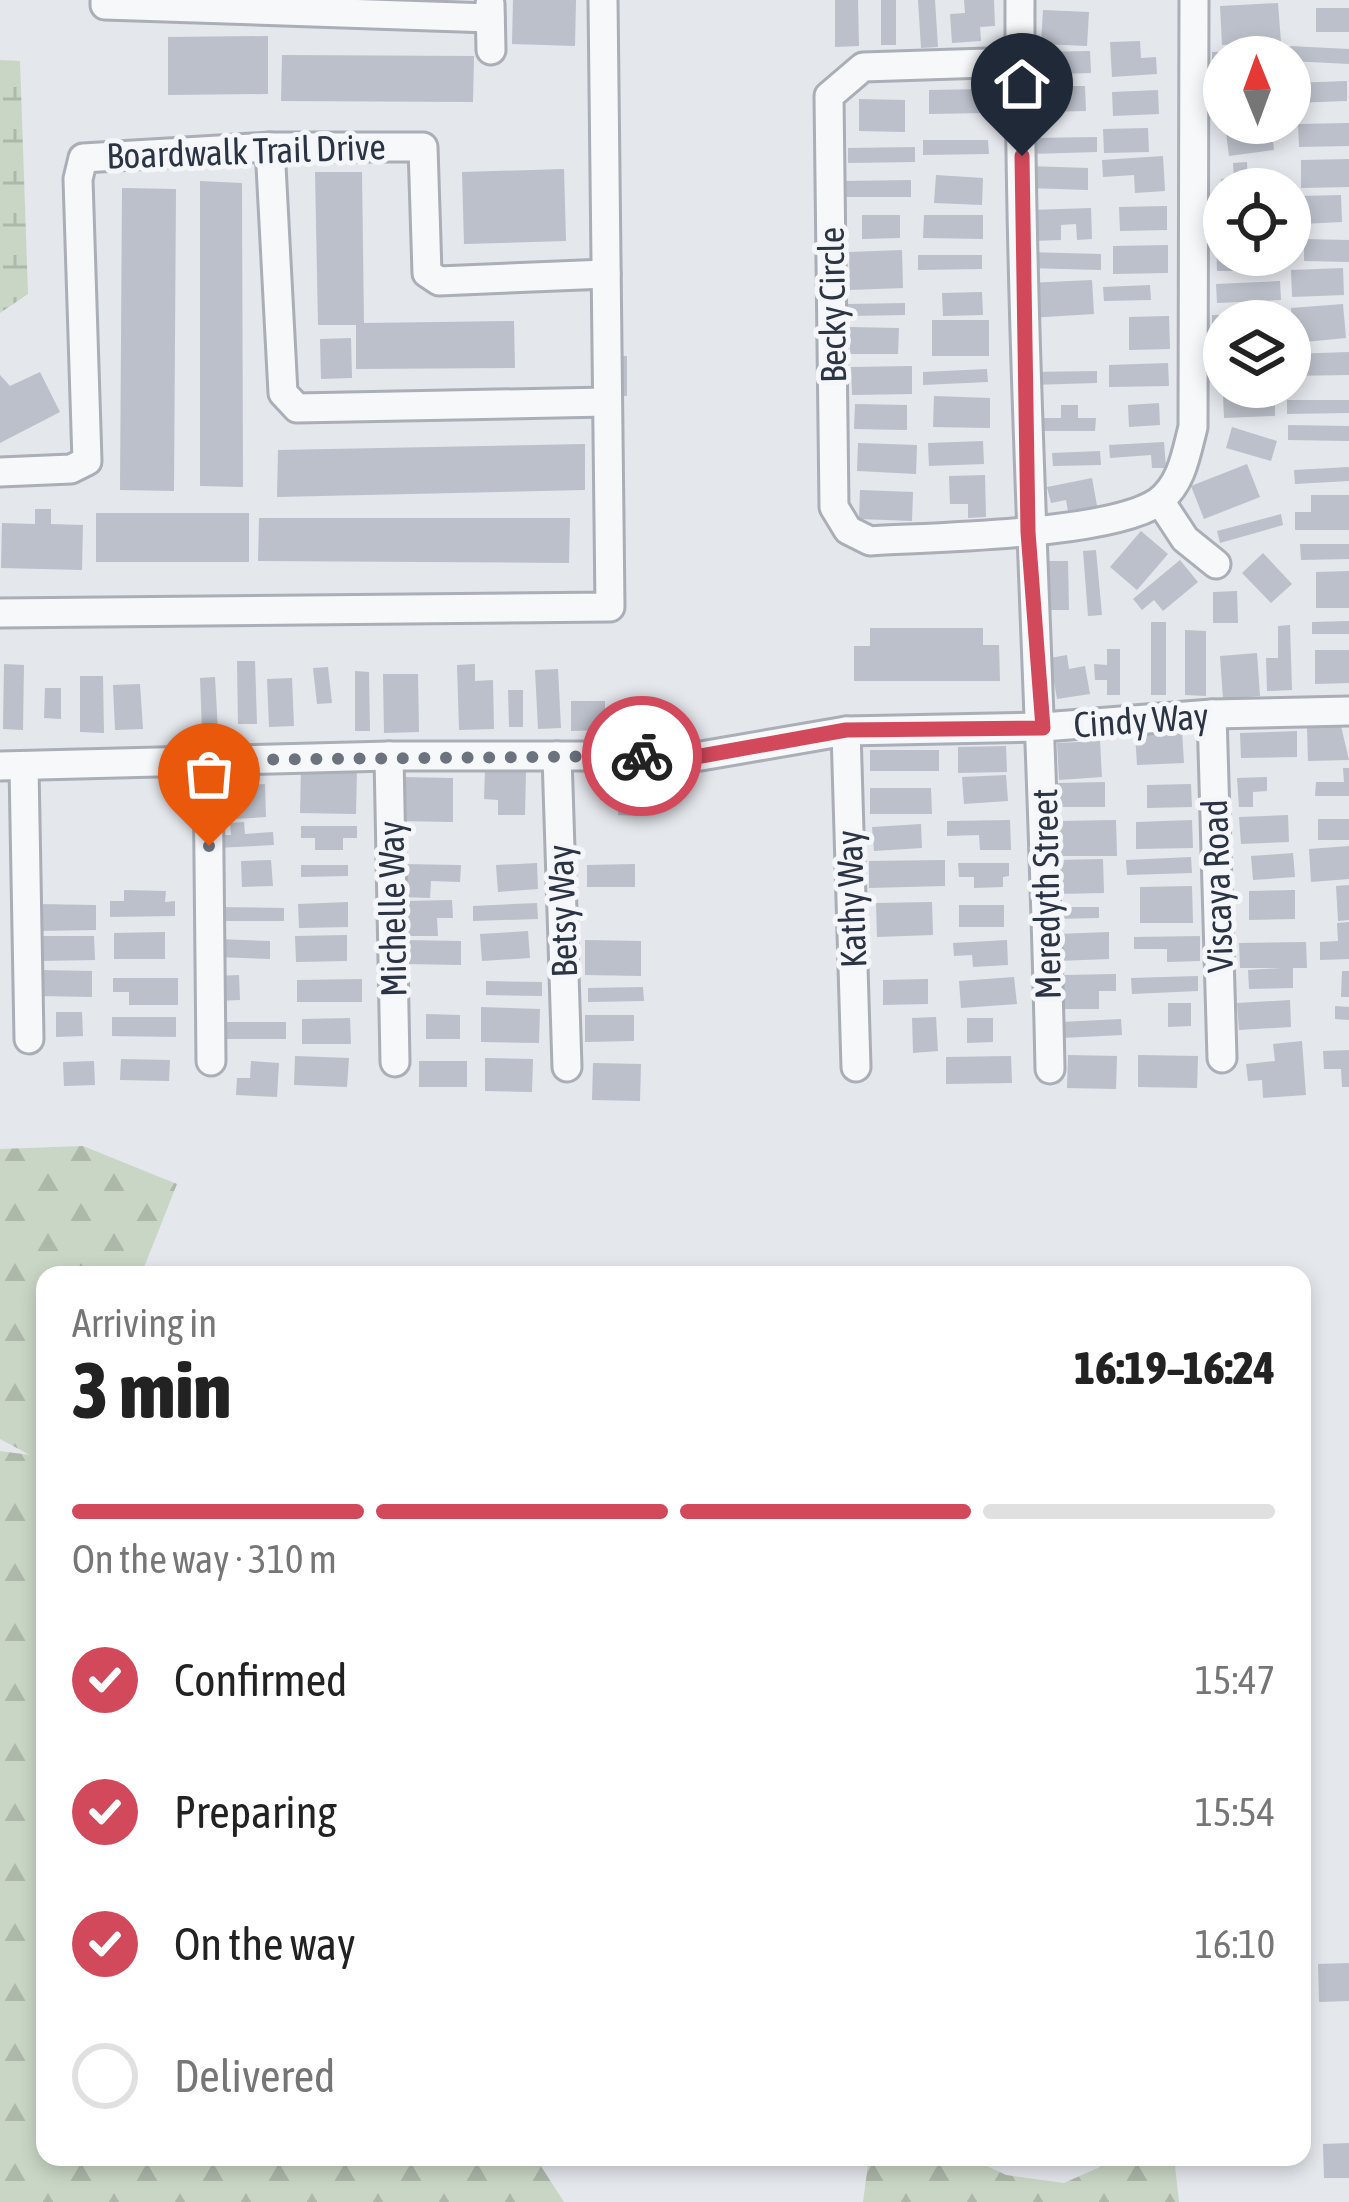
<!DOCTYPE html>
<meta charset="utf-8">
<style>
:root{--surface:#fff;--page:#f2f2f2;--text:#222;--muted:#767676;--line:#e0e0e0;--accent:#d1495b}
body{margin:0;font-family:"Asap Condensed",sans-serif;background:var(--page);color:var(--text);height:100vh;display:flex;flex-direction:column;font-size:45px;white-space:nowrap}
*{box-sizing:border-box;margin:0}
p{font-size:39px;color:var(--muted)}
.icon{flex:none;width:66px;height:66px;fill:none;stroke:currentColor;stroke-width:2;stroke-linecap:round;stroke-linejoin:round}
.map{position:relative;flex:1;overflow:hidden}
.sheet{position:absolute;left:36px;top:1266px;width:1275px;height:900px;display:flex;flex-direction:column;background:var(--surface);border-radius:24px;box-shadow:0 6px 18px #0003}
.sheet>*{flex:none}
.needle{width:78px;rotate:359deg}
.fabs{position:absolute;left:1203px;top:36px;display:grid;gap:24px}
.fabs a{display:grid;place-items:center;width:108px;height:108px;border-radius:50%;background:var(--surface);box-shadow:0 6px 18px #0003;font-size:60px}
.pin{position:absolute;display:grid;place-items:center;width:102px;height:102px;color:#fff;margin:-123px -51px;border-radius:50% 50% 50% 0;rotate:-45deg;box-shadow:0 0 12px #0007}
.pin .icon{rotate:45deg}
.courier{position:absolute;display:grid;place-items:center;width:120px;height:120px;margin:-60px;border:9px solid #d1495b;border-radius:50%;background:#fff;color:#222;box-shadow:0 3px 15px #0007}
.headline em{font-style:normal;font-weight:800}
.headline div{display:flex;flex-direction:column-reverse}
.headline{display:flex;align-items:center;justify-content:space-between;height:204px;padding:0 36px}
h1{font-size:78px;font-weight:800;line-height:90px}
.bar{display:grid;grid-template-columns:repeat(4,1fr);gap:18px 12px;align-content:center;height:144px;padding:0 36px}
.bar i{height:15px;border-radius:9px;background:var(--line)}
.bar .selected{background:var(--accent)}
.bar p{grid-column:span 4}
ol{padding:0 36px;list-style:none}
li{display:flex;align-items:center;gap:36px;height:132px}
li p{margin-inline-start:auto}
li .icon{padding:12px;border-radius:50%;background:var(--accent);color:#fff;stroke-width:4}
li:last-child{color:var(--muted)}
li i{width:66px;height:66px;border:6px solid var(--line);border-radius:50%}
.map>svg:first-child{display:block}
.forest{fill:url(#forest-firs)}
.wetland{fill:url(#wetland-marsh)}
.building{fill:#bbc0ca}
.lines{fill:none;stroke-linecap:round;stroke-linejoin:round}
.minor-casing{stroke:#a9aeb7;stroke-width:33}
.minor{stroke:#f7f8fa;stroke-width:27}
.done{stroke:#6c737f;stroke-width:12;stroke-dasharray:0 21.6}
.route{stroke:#d1495b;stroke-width:15}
.labels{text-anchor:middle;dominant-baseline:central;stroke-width:10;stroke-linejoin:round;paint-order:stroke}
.street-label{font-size:36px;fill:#2b3445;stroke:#f4f6f9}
</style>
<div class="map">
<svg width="1349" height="2202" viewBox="0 0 1349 2202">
<defs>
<pattern id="forest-firs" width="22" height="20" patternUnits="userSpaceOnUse" patternTransform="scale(3)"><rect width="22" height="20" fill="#c9d6c5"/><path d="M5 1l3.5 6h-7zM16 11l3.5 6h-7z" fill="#adb8ab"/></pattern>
<pattern id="wetland-marsh" width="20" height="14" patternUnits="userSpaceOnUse" patternTransform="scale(3)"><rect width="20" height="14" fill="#c9d6c5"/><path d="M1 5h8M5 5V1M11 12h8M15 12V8" fill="none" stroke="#adb8ab"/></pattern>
</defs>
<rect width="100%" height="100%" fill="#e4e7ec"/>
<g class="forest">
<polygon points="83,1146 177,1184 141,1275 45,1275 45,2157 535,2157 564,2202 0,2202 0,1451 30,1455 0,1439 0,1149"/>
<polygon points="869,2157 968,2157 1006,2175 1064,2183 1100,2167 1103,2157 1174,2157 1179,2202 863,2202"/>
</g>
<polygon class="wetland" points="0,60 20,61 28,294 0,313"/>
<g class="building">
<polygon points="513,0 576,0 575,46 512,44"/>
<polygon points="835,0 858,0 859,46 835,47"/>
<rect x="881" y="0" width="15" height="45"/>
<polygon points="918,0 935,0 938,47 921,48"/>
<polygon points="964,0 994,0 995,26 980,27 981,41 952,43 950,14 965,13"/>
<polygon points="1278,3 1281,42 1222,45 1220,6"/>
<rect x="1316" y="8" width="33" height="24"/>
<polygon points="1043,10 1089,12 1087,46 1041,44"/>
<polygon points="268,36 268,94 168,95 168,37"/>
<polygon points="1140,41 1141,58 1156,57 1157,74 1112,77 1110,42"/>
<polygon points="1290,46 1349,49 1349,64 1290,61"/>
<polygon points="1277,50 1278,57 1224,57 1224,67 1212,67 1212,52"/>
<polygon points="1090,51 1091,73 1032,75 1031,52"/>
<polygon points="282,55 474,56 473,102 281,101"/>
<polygon points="1347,81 1347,101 1291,103 1291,83"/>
<polygon points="1027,86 1085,86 1086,111 1042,112 1042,99 1027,99"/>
<polygon points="985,89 986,113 929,114 929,90"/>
<polygon points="1158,90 1159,114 1113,116 1112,92"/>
<polygon points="859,99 905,100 905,132 859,131"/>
<polygon points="1271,123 1274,150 1229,156 1225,125"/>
<polygon points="1349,123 1349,146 1299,147 1298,124"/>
<polygon points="1148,128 1149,152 1104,153 1103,129"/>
<polygon points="1097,137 1097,152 1031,154 1031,138"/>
<polygon points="923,140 988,140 989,154 923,155"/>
<polygon points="915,147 915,162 848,163 848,148"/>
<polygon points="1163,156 1165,191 1135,193 1134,175 1103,177 1102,160"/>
<polygon points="1349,159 1349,187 1301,188 1301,160"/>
<polygon points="1247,162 1248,189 1221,189 1221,179 1234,178 1233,163"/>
<polygon points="1029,166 1088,168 1088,190 1028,188"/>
<polygon points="564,169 566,241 464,244 462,172"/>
<polygon points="315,172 362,172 364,323 514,321 515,368 356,369 356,325 318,325"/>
<polygon points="936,175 983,178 982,205 934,203"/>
<polygon points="911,180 911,197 842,197 842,181"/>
<polygon points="200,181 242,183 243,487 200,486"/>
<polygon points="122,188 176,189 174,491 120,490"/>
<polygon points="1341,195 1342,222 1301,224 1299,196"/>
<polygon points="1167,206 1167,230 1120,231 1119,207"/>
<polygon points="1091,208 1092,239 1077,240 1076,224 1061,225 1061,240 1031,241 1030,210"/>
<polygon points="862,215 900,215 900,238 862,239"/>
<polygon points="924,215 983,215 983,239 923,238"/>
<polygon points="1224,233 1224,255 1249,255 1249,271 1217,271 1216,234"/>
<polygon points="1304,239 1349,240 1349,262 1304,261"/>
<polygon points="1168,245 1168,273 1113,274 1113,246"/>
<polygon points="902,250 903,288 850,290 849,252"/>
<polygon points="1026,252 1101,254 1101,270 1026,268"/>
<polygon points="918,255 982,255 982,269 918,270"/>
<polygon points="1343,268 1344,295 1292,297 1291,270"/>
<polygon points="1092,280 1094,314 1029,318 1027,283"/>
<polygon points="1280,281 1281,300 1217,303 1216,284"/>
<polygon points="1150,285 1151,300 1104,301 1103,287"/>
<polygon points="982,292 983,315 943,316 942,293"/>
<polygon points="905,303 905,315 849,316 848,304"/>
<polygon points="1343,304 1346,338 1294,343 1291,308"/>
<polygon points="1212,315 1274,315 1274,321 1224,321 1224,336 1212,336"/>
<polygon points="1169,316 1170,349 1129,350 1129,317"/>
<rect x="932" y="320" width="57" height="36"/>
<polygon points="850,327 899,328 898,354 850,354"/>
<polygon points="351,338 352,378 321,379 320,339"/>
<polygon points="1224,352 1224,386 1216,387 1214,353"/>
<polygon points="1349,352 1349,375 1290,376 1290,354"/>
<rect x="612" y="356" width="15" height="40"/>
<polygon points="1168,363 1169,386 1109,387 1109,365"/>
<polygon points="912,366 912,394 852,395 851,367"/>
<polygon points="987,369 988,382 923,385 923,372"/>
<polygon points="1097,371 1097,383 1030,385 1030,372"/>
<polygon points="40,372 60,412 0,443 0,375 10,386"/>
<polygon points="1275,393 1275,416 1224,418 1223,395"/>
<polygon points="934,396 990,398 990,428 933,427"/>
<polygon points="1287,400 1349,400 1349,413 1287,414"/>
<polygon points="1159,403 1160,425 1129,427 1128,405"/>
<polygon points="855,404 907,405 907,430 854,429"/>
<polygon points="1061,405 1078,405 1078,418 1096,418 1095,431 1043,431 1043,418 1061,418"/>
<polygon points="1288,425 1349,426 1349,441 1288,440"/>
<polygon points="1232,427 1277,441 1271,461 1226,448"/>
<polygon points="983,441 984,464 929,466 928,443"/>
<polygon points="1164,442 1166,468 1152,468 1151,455 1110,458 1109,445"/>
<polygon points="858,443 917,445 916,474 857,471"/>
<polygon points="585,444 585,490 277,497 278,450"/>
<polygon points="1100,451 1101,465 1053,466 1052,453"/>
<polygon points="1247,464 1260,497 1204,519 1191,486"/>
<polygon points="1349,467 1349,481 1295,484 1294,470"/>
<polygon points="985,475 986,517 968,518 968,504 950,504 949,476"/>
<polygon points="1092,478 1098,511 1069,517 1066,500 1051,503 1047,487"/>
<polygon points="860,490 913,492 912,521 859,519"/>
<polygon points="1311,495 1349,495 1349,530 1295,530 1295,512 1311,512"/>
<polygon points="35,509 51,509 51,524 83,525 82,570 1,568 2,523 35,524"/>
<rect x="96" y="513" width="153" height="49"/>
<polygon points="1281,514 1283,525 1220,543 1217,531"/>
<polygon points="259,518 570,518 569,563 258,561"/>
<polygon points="1141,531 1168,554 1137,590 1110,567"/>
<polygon points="1300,544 1349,544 1349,559 1301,560"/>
<polygon points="1096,550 1102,615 1088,616 1083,551"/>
<polygon points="1263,553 1292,584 1271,603 1242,573"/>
<polygon points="1180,560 1198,582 1163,611 1154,600 1142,610 1133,599"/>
<polygon points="1044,561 1068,561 1069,610 1044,610"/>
<polygon points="1349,571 1349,608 1316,608 1316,572"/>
<polygon points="1237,591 1238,623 1213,623 1213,592"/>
<polygon points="1349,621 1349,634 1312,634 1312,622"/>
<rect x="1151" y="622" width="15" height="73"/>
<polygon points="1290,625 1292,690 1267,691 1266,658 1278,658 1278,626"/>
<polygon points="870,628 983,628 983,645 999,645 1000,681 854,681 854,646 870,646"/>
<polygon points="1185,630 1206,631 1206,696 1185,695"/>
<polygon points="1107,649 1120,649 1120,695 1107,695 1107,680 1095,680 1094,664 1107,665"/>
<polygon points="1315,650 1349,650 1349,683 1315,684"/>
<polygon points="1257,653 1260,696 1223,699 1220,656"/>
<polygon points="1067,655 1069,669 1085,666 1090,694 1057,699 1050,658"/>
<polygon points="237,661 255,661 257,724 238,724"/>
<polygon points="4,664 24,665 23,730 3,729"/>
<polygon points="475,664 475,681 493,680 494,729 459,730 457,665"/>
<polygon points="328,667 332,703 317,704 313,668"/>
<polygon points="558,669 561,728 538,729 535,670"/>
<polygon points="355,671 369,672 370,731 355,731"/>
<polygon points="383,674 418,674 419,732 384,733"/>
<polygon points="80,676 103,676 104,733 80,732"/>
<polygon points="215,677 218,731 202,732 200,678"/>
<polygon points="292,678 294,726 269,727 267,679"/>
<polygon points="140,684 143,729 115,730 113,685"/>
<polygon points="45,688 61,688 61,719 44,718"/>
<polygon points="508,690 523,690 523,727 509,727"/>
<polygon points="571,701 605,701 605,730 571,731"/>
<polygon points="1341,726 1349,760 1308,761 1307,727"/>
<polygon points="1182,731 1184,763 1137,765 1135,733"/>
<polygon points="1297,731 1297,757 1241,758 1240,733"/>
<polygon points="1100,741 1102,777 1059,780 1057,743"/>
<polygon points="1006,746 1007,772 958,773 958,747"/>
<rect x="870" y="750" width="69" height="21"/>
<polygon points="301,767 357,768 356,814 300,813"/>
<polygon points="1343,768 1349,768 1349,796 1315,796 1316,782 1344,782"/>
<polygon points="485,770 526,770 525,815 498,815 498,800 484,799"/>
<polygon points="601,772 640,774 638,816 618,815 619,801 600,800"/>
<polygon points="1006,775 1008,801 964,804 962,777"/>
<polygon points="399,777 453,778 453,822 399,821"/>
<polygon points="1267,777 1267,791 1253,792 1253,807 1239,807 1237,778"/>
<polygon points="1105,782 1105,807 1058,807 1058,783"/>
<polygon points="265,784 266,817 218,820 217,786"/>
<polygon points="1191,784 1192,807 1147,808 1147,785"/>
<polygon points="870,788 931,788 932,814 870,814"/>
<polygon points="1288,815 1289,842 1241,844 1239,817"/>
<rect x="1318" y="819" width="31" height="21"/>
<polygon points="1010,820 1011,850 980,850 979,835 947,836 947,821"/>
<polygon points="1116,820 1117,856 1060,856 1059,821"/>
<polygon points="1192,820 1193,848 1136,849 1136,822"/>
<polygon points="244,822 245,834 273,832 274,845 216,848 216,835 231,835 230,823"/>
<polygon points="921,824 922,848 874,851 872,827"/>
<polygon points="301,826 357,826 357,838 343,838 343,850 315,850 315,838 301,838"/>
<polygon points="1349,846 1349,879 1311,882 1309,849"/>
<polygon points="1293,853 1295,877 1253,880 1251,856"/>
<polygon points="1191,857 1192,873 1127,875 1126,860"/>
<polygon points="1103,859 1104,893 1056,894 1056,860"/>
<polygon points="271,860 273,886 242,887 241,861"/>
<polygon points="945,860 945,886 869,888 869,861"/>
<polygon points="537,863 538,889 498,892 496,865"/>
<polygon points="958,863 1009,863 1009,876 1003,877 1003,887 974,888 974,877 959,877"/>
<polygon points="401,864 461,865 460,882 431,881 430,898 401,897"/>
<polygon points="635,864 635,887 587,887 587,865"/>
<polygon points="301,865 348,865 348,876 301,877"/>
<polygon points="1349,885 1349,920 1338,921 1336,886"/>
<polygon points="1192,886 1193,923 1140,923 1140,887"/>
<polygon points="124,890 166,891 165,902 175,901 175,916 110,917 110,901 124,901"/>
<polygon points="1295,890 1295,919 1249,920 1249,891"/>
<polygon points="452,900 453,918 437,918 438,936 405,936 405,901"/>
<polygon points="348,902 348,927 299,928 298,904"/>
<polygon points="932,902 933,935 877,937 876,903"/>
<polygon points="537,903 538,919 473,921 473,906"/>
<polygon points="38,904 96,905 96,930 37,931"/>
<rect x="959" y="905" width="45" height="22"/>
<polygon points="217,907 284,908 284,921 217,921"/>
<polygon points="1054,907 1099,907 1099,918 1054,919"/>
<polygon points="1349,922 1349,959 1320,960 1320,942 1338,941 1337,923"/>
<polygon points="528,931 530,958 482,961 480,934"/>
<polygon points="165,932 165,959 114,959 114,933"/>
<polygon points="1109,932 1109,959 1058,961 1057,934"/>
<polygon points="347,935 347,961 296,962 295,936"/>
<polygon points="41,936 94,936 95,960 41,961"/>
<polygon points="1200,936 1200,961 1167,962 1167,949 1134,949 1134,937"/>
<polygon points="218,939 270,941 270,959 217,957"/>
<polygon points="405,940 461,941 461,965 405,964"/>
<polygon points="585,940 641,941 641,976 585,975"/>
<polygon points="1007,940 1008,965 973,967 972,955 954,956 953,943"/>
<polygon points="1306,942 1307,968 1293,968 1293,988 1249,989 1248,970 1281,968 1240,968 1239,943"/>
<polygon points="40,970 92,971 92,997 39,996"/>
<polygon points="1342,971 1349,971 1349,997 1341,997"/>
<polygon points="1116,974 1116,991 1099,991 1099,1009 1064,1009 1064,975"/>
<polygon points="239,975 240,1000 217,1001 217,976"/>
<polygon points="1198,976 1198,991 1132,994 1131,978"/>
<polygon points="1014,977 1017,1004 961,1008 959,981"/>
<polygon points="113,978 178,978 178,1005 129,1005 129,992 113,992"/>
<polygon points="362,979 362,1002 297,1002 297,980"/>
<polygon points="928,979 928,1004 883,1005 883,980"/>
<polygon points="486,981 542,982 542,996 486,995"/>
<polygon points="643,987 644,1001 588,1002 588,988"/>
<polygon points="1290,1000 1291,1027 1239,1030 1237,1003"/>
<polygon points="1168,1003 1191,1003 1191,1026 1168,1027"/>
<polygon points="1335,1006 1349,1007 1349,1020 1335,1019"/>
<polygon points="481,1007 540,1009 539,1043 481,1042"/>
<polygon points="56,1012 82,1012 83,1036 56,1037"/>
<polygon points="426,1014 460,1015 460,1039 426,1039"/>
<polygon points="585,1015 634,1015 634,1041 585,1042"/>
<polygon points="112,1017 176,1017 176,1037 112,1036"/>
<polygon points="936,1017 938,1051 913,1053 912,1018"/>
<polygon points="350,1018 351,1044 302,1044 302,1019"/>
<polygon points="967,1018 993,1018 993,1042 967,1043"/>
<polygon points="1121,1019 1122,1035 1062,1038 1061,1022"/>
<polygon points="217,1022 286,1022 286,1039 216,1039"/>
<polygon points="1302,1041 1306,1095 1263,1098 1262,1080 1248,1081 1246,1064 1275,1061 1273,1044"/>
<polygon points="1349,1050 1349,1087 1342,1087 1341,1069 1324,1069 1323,1051"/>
<polygon points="1068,1055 1117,1056 1116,1089 1067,1088"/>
<polygon points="1138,1055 1198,1056 1197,1088 1138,1087"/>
<polygon points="295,1056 349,1058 347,1087 294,1085"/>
<polygon points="1011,1056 1012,1083 946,1084 946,1057"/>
<polygon points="485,1058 533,1059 532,1092 485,1091"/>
<polygon points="121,1059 170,1060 169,1081 120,1080"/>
<polygon points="94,1061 95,1085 64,1086 63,1062"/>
<polygon points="251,1061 279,1063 277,1097 236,1095 237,1078 250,1078"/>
<rect x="419" y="1061" width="48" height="26"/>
<polygon points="593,1063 641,1064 640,1101 592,1100"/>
<polygon points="1349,1963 1349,2001 1319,2002 1318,1964"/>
<polygon points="1349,2143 1349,2178 1324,2178 1323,2144"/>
</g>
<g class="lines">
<g class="minor-casing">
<g id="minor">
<polyline points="105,0 105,5 490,18"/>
<path d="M 1020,0 C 1019,357 1043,713 1050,1069"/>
<polyline points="490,4 491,50"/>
<path d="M 1020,62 L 863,67 L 829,96 L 834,507 L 848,530 L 870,541 C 934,537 1109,535 1158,502 C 1182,484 1186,454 1193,427 L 1194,0"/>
<polyline points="270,147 283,393 297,408 607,402"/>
<polyline points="0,472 71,469 87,461 78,179 83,158 270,147 423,147 427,273 439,281 606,274"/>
<polyline points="1160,501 1185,539 1216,564"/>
<polyline points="0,613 610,607 603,0"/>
<polyline points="1212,714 1222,1058"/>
<polyline points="846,731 856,1067"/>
<polyline points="389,756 395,1062"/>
<polyline points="557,756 567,1067"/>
<polyline points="208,760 211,1061"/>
<polyline points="0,766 389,756 701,756 846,731 1043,727 1212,714 1349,711"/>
<polyline points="24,767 29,1039"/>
</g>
</g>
<use href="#minor" class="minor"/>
</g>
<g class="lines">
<polyline class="done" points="209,846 208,760 642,756"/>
<polyline class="route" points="642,756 701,756 846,730 1043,728 1028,532 1022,156"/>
</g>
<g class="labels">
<g class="street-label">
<text transform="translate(246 151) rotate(-2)">Boardwalk Trail Drive</text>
<text transform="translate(832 305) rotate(-91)">Becky Circle</text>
<text transform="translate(1141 720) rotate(-4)">Cindy Way</text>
<text transform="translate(1217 886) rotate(-92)">Viscaya Road</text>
<text transform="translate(1046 894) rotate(-91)">Meredyth Street</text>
<text transform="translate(851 899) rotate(-92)">Kathy Way</text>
<text transform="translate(392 909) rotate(-91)">Michelle Way</text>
<text transform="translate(562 911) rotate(-92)">Betsy Way</text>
</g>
</g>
</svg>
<div class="fabs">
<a><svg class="needle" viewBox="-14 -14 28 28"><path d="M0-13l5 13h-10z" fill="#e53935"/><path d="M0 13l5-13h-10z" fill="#767676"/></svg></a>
<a><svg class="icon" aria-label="locate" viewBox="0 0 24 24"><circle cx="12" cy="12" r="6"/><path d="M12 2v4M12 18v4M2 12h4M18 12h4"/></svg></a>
<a><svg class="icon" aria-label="layers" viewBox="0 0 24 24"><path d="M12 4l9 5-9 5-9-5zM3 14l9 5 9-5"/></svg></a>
</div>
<div class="pin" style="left:209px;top:846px;background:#ea580c"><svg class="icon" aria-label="bag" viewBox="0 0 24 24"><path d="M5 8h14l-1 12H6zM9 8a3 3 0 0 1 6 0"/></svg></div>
<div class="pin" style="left:1022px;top:156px;background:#1f2937"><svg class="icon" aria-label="home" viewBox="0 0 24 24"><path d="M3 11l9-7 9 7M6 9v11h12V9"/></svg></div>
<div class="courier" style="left:642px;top:756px"><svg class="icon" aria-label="bike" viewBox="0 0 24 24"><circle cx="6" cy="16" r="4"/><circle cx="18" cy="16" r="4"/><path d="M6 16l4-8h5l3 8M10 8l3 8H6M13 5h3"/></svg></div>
<section class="sheet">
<div class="headline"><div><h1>3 min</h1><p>Arriving in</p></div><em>16:19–16:24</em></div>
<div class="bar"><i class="selected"></i><i class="selected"></i><i class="selected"></i><i></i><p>On the way · 310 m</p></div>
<ol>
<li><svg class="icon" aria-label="check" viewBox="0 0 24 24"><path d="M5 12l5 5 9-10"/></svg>Confirmed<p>15:47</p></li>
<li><svg class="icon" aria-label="check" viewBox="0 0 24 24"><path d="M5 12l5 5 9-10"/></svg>Preparing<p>15:54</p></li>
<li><svg class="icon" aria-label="check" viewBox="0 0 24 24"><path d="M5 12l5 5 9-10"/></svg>On the way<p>16:10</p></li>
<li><i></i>Delivered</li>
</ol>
</section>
</div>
